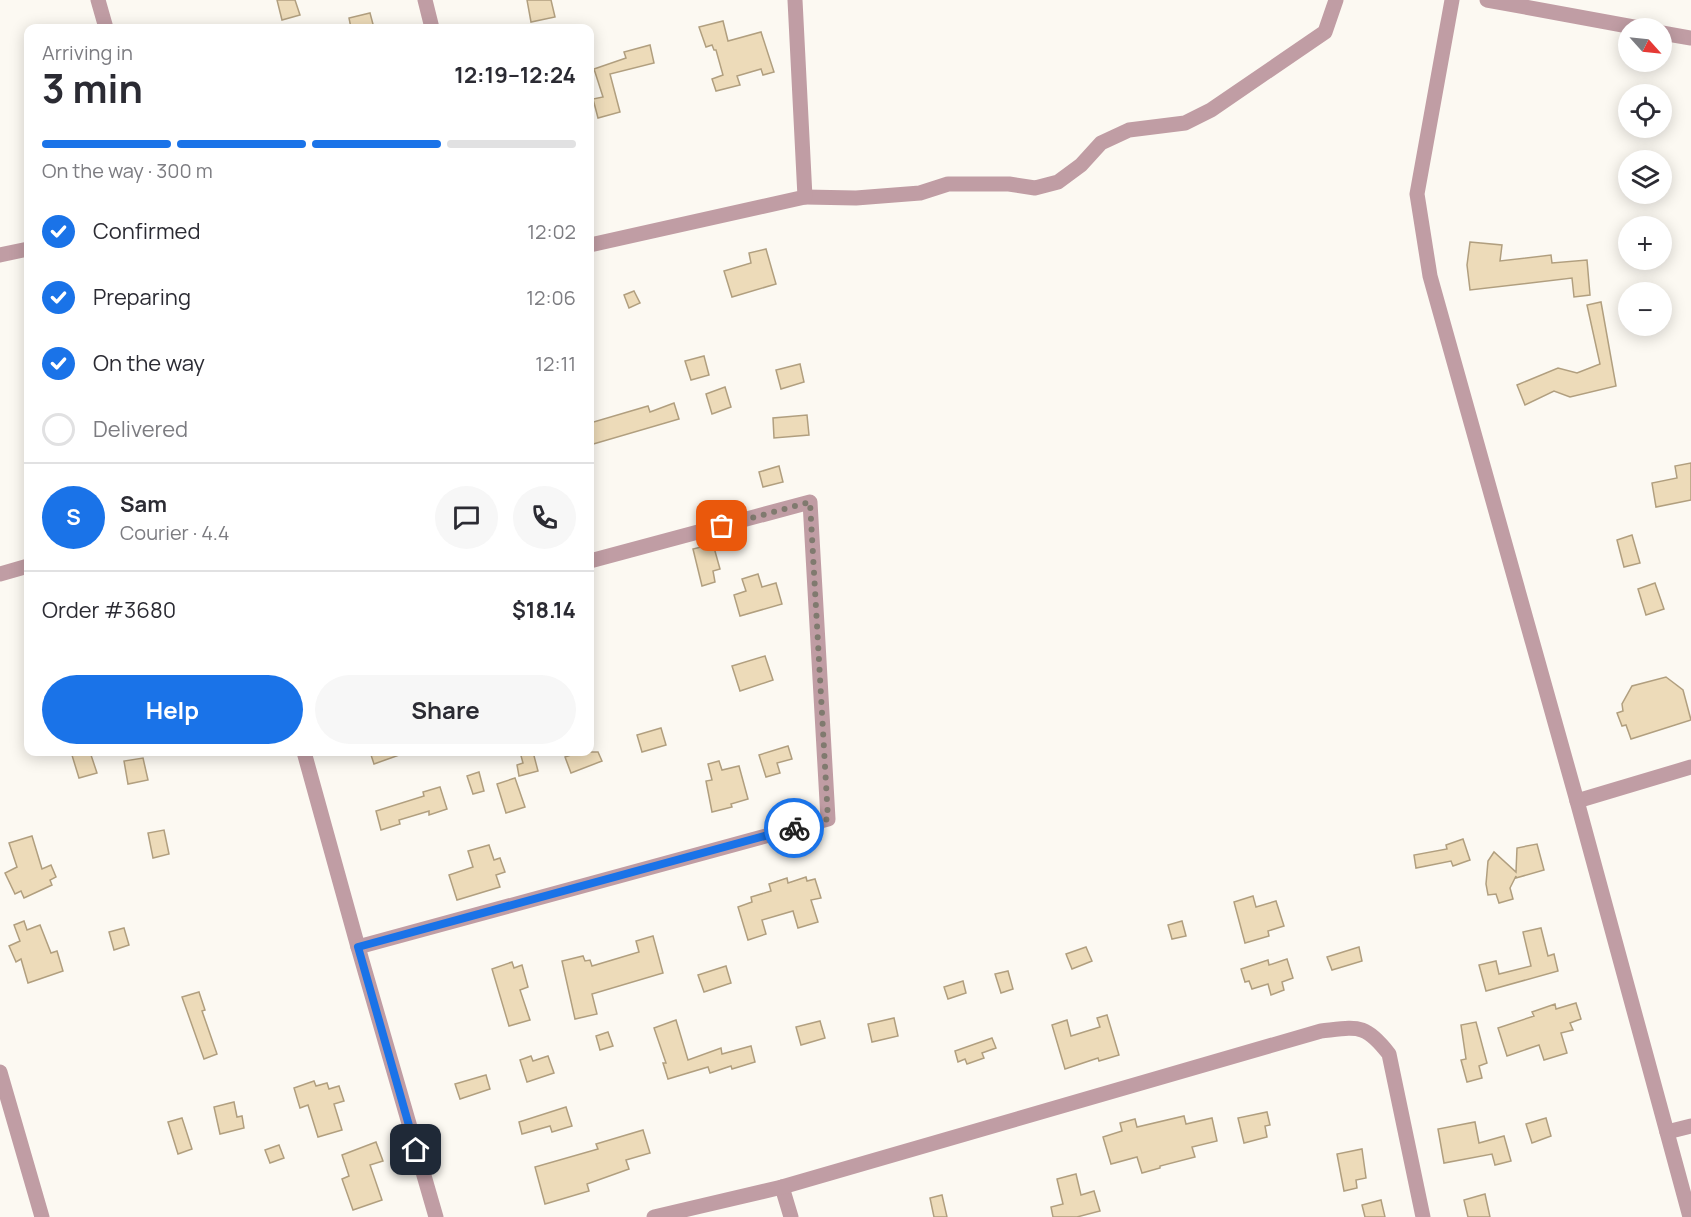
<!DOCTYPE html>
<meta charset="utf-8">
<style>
:root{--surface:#fff;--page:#f7f7f7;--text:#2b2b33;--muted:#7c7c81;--line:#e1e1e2;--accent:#1a73e8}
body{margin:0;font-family:Manrope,sans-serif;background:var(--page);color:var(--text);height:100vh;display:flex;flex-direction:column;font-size:22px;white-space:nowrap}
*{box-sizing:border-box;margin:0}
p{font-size:20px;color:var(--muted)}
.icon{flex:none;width:33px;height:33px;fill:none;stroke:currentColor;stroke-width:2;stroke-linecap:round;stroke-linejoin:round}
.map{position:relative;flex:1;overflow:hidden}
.side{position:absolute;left:24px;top:24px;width:570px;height:732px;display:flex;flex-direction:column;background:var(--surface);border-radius:12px;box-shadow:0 3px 15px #0003}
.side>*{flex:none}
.needle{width:39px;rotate:117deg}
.fabs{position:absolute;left:1618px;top:18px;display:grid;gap:12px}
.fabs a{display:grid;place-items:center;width:54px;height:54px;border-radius:50%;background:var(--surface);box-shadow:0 3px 15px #0003;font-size:30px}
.pin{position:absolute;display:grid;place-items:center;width:51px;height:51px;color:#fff;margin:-26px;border-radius:12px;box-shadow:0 3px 9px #0006}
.courier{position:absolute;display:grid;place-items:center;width:60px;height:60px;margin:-30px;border:4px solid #1a73e8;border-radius:50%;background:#fff;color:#222;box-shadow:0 2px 8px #0007}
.headline em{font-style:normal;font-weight:700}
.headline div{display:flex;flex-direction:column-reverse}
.headline{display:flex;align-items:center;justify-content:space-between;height:102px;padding:0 18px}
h1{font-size:39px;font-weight:700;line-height:45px}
.bar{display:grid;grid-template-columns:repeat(4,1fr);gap:9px 6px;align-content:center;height:72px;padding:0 18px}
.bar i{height:8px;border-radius:4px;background:var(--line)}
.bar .selected{background:var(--accent)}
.bar p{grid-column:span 4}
.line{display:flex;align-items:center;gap:15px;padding:0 18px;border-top:2px solid var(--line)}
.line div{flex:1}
.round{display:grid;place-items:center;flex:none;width:63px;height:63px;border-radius:32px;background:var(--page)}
ol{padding:0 18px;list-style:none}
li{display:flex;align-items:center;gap:18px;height:66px}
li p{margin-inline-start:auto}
li .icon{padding:6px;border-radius:50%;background:var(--accent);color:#fff;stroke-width:4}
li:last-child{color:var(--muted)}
li i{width:33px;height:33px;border:3px solid var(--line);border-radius:50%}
.button{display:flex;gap:12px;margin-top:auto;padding:12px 18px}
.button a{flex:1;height:69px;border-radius:36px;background:var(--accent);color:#fff;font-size:24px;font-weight:700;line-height:69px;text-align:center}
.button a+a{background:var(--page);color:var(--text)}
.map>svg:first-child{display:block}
.building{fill:#eddbb9;stroke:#b19f7f;stroke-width:1.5}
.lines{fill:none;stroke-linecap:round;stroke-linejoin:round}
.minor{stroke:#c09da4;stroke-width:15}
.tertiary{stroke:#c09da4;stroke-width:15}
.done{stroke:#807a6f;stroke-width:6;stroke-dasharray:0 10.8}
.route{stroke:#1a73e8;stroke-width:8}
</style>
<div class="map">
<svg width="1691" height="1217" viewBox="0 0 1691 1217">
<rect width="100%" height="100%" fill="#fcf9f2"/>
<g class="building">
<polygon points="277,0 295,0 300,15 282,20"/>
<polygon points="527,0 551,0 555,17 531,22"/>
<polygon points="370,13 374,28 351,28 349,18"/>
<polygon points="723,21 728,41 761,32 774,72 763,75 761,69 737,76 740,85 716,91 712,79 723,75 716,50 714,50 712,45 706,47 699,27"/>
<polygon points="650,45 654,63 610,74 620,112 598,118 593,99 603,97 594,69 626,58 624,52"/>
<polygon points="1470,242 1502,245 1500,261 1551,255 1552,263 1587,260 1590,295 1574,297 1572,278 1470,290 1467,265"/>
<polygon points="766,249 776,284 732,297 724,271 751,263 749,253"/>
<polygon points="634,291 640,303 629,308 624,295"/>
<polygon points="1601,302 1616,386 1570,397 1554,391 1525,405 1517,385 1558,368 1577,373 1600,364 1587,305"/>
<polygon points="704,356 709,375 691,380 685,361"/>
<polygon points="800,364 804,382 781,389 776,370"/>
<polygon points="725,387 731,407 712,414 706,394"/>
<polygon points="674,403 679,419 590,445 590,423 648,406 650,412"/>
<polygon points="807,415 809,435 774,438 773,418"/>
<polygon points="1691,463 1691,500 1656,507 1652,483 1677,478 1675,466"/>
<polygon points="779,466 783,482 763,487 759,472"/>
<polygon points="1632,535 1640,563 1624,567 1617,540"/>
<polygon points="713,544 720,569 713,571 715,582 702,586 693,549"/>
<polygon points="758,574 762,587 776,583 782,604 740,616 734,595 746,591 742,579"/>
<polygon points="1655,583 1664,609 1646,615 1638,589"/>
<polygon points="765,656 773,680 740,691 732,666"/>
<polygon points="1666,677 1683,690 1691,720 1631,739 1626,725 1622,726 1617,713 1623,711 1622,704 1632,686"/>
<polygon points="661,728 666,745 642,752 637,735"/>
<polygon points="788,746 792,759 777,763 780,773 766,777 759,755"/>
<polygon points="71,752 90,752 97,773 79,778"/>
<polygon points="370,752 404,752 405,753 374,764"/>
<polygon points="520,752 533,752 538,771 519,776 517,765 523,763"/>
<polygon points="580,752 598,752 602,761 571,773 565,757"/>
<polygon points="143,758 148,780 128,784 124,761"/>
<polygon points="719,761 722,770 739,766 748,799 731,804 732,807 712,812 706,781 712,780 708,764"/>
<polygon points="479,772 484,791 473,794 467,776"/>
<polygon points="515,778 525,807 506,813 497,784"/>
<polygon points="440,787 447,809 429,815 429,811 399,820 400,824 381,830 376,811 424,796 423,792"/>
<polygon points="164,830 169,854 153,858 148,833"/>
<polygon points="32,836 42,869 51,865 56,877 50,880 52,885 24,898 21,891 15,894 5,873 17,867 9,843"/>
<polygon points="1463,839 1470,860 1453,866 1451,861 1416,868 1414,855 1447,849 1446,845"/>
<polygon points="1537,844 1544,870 1516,878 1516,876 1510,888 1513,899 1499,903 1496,894 1488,895 1486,884 1488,861 1494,852 1516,872 1517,848"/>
<polygon points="489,845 494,860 500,858 505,872 496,875 500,887 457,900 449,875 473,867 468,851"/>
<polygon points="806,877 807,881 815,879 821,898 811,900 818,922 798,928 793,911 762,920 766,934 748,940 738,907 752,902 751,897 771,891 769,884 787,878 788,883"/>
<polygon points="1253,896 1256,907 1276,901 1284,926 1268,931 1269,936 1245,943 1234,902"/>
<polygon points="24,921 27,930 40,925 51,953 57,951 63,971 28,983 21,959 16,962 9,946 20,941 14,925"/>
<polygon points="1182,921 1186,936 1172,939 1168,925"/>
<polygon points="124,928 129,945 114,950 109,932"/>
<polygon points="1541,928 1548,956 1554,954 1558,971 1486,991 1479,965 1496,961 1499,974 1531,966 1523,932"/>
<polygon points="653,936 663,973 592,994 597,1014 575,1019 562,961 583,956 585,961 590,960 592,966 639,952 636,941"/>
<polygon points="1086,947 1092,961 1072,969 1066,954"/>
<polygon points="1359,947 1362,961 1332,970 1327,957"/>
<polygon points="1287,959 1293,978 1282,982 1284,990 1271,995 1268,984 1252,989 1249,981 1245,982 1241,969 1268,960 1269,965"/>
<polygon points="512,962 514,968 522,965 528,987 520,990 530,1020 509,1026 492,969"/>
<polygon points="726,966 731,983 704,992 698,975"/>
<polygon points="1008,971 1013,989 1001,993 995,974"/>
<polygon points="963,981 966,993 948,999 944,987"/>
<polygon points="199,992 205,1010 202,1011 217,1054 204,1059 182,997"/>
<polygon points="1576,1003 1581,1019 1570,1023 1573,1030 1561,1033 1567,1053 1544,1060 1539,1045 1507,1056 1498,1028 1534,1016 1532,1012 1555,1004 1556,1009"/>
<polygon points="1107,1015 1119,1055 1099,1061 1098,1058 1065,1069 1052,1025 1067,1020 1071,1036 1100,1027 1097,1018"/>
<polygon points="894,1018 898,1036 872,1042 868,1024"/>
<polygon points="676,1020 688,1060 721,1048 722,1054 751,1046 755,1062 732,1069 731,1066 710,1073 708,1067 668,1079 663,1063 666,1063 654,1028"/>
<polygon points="820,1021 825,1038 801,1045 796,1027"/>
<polygon points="1476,1022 1487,1063 1479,1066 1482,1078 1467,1082 1461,1060 1466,1059 1461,1025"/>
<polygon points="608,1032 613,1046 600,1050 596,1036"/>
<polygon points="992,1038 996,1048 982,1053 984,1058 967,1064 965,1059 958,1062 955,1051"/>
<polygon points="531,1056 533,1061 548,1056 554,1073 527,1082 520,1060"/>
<polygon points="486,1075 490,1089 460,1099 455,1084"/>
<polygon points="314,1081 316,1086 327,1083 329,1089 339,1086 344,1101 334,1104 342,1130 318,1137 308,1105 300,1108 294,1088"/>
<polygon points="234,1102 237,1117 242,1116 244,1128 220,1134 214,1107"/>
<polygon points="566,1107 572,1126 552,1132 550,1126 522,1134 519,1122"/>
<polygon points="1267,1112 1270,1125 1265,1126 1267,1137 1244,1143 1238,1118"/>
<polygon points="1184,1116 1186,1124 1212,1118 1217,1141 1192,1147 1195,1157 1160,1166 1160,1168 1142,1173 1137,1157 1111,1164 1103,1137 1122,1131 1120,1123 1135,1119 1137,1127"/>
<polygon points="182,1118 192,1149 178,1154 168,1122"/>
<polygon points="1546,1118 1551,1136 1532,1143 1526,1124"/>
<polygon points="1475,1122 1479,1143 1504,1136 1511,1161 1495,1165 1492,1154 1444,1163 1438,1129"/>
<polygon points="643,1130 650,1153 626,1160 629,1169 587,1184 589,1191 545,1204 535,1167 598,1149 596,1144"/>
<polygon points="376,1142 383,1161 370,1165 382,1200 353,1210 342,1179 349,1176 342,1155"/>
<polygon points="279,1145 284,1158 270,1163 265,1150"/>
<polygon points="1362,1149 1366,1178 1356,1180 1357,1188 1344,1191 1337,1154"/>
<polygon points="1076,1174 1081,1195 1094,1191 1100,1211 1077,1217 1053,1217 1051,1207 1063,1204 1057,1179"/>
<polygon points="1485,1194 1490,1217 1468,1217 1464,1200"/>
<polygon points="942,1195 947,1217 934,1217 930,1198"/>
<polygon points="1381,1200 1385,1217 1365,1217 1362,1205"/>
</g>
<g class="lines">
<g class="minor">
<polyline points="98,0 106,28"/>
<polyline points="425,0 432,28"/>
<polyline points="1487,0 1639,28"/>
<polyline points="1662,33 1691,38"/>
<polyline points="805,197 856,198 920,193 948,184 1009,184 1035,188 1058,182 1081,165 1101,143 1129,130 1185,123 1211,110 1325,32 1336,0"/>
<polyline points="590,245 805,197 795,0"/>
<polyline points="0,255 28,249"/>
<polyline points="0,574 28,566"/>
<polyline points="304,752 358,947 436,1217"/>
<polyline points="1577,801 1691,767"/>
<polyline points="358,947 828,819 810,502 590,561"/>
<polyline points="0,1072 42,1217"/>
<polyline points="1667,1132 1691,1126"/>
<polyline points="782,1187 791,1217"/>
<path d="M 654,1217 L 782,1187 L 1321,1031 C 1358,1027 1365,1023 1389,1054 L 1423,1217"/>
</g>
<polyline class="tertiary" points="1452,0 1417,194 1430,276 1577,801 1690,1217"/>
</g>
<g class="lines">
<polyline class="done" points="722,526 810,502 828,819 794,828"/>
<polyline class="route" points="416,1150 358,947 794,828"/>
</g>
</svg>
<div class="fabs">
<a><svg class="needle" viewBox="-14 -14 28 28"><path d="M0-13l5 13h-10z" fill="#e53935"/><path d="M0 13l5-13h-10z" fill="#7c7c81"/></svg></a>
<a><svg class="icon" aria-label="locate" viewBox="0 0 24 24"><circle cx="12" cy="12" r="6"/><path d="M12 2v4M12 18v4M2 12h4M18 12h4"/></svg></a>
<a><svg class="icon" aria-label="layers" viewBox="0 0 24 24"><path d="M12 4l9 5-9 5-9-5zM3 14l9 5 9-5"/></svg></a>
<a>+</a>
<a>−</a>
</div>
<div class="pin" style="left:722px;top:526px;background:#ea580c"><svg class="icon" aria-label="bag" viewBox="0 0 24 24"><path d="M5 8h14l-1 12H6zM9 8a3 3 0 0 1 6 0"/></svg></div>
<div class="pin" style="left:416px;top:1150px;background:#1f2937"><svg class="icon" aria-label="home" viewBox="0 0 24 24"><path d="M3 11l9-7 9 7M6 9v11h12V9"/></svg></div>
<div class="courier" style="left:794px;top:828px"><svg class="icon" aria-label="bike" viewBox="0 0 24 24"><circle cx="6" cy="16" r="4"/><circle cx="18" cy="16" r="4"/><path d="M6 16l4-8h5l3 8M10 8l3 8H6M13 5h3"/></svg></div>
<section class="side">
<div class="headline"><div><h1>3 min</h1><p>Arriving in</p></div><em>12:19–12:24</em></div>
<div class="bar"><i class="selected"></i><i class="selected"></i><i class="selected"></i><i></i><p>On the way · 300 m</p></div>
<ol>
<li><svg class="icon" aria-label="check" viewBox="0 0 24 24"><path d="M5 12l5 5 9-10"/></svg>Confirmed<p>12:02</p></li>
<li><svg class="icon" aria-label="check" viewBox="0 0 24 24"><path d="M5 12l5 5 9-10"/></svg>Preparing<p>12:06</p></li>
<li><svg class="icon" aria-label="check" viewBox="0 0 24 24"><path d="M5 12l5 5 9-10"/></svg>On the way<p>12:11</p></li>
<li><i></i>Delivered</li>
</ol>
<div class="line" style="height:108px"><b class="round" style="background:var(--accent);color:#fff">S</b><div><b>Sam</b><p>Courier · 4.4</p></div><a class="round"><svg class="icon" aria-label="chat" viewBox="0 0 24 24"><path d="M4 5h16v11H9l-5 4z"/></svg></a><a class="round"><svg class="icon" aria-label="phone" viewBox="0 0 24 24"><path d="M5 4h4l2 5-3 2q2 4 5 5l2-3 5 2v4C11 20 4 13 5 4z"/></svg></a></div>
<div class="line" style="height:78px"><div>Order #3680</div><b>$18.14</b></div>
<div class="button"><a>Help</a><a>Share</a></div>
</section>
</div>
